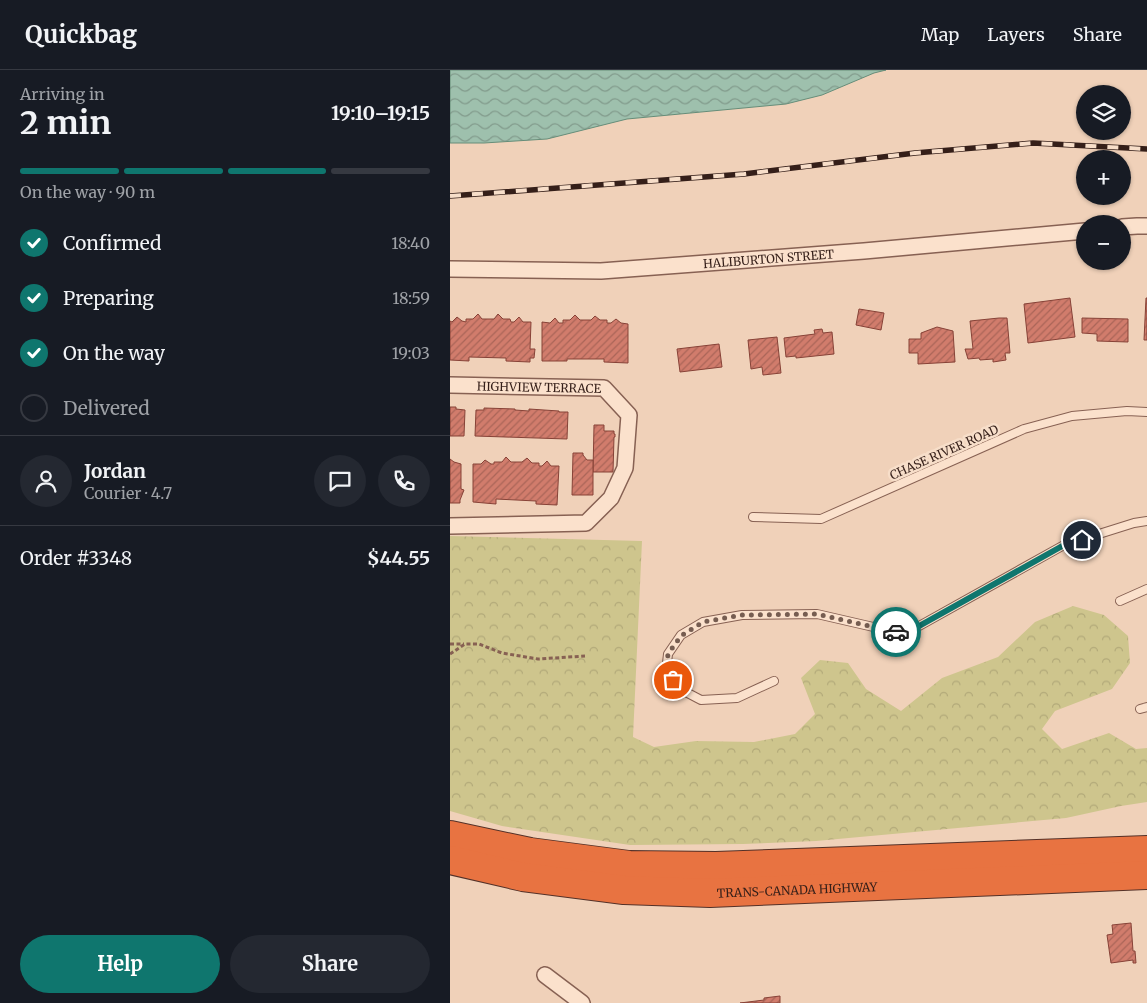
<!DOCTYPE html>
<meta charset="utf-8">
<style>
:root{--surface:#171b24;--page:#242831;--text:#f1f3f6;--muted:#9ea1a6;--line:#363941;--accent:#0f766e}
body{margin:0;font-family:Merriweather,serif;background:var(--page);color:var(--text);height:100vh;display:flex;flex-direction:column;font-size:19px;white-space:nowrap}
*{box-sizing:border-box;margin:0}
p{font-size:16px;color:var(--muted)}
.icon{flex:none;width:28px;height:28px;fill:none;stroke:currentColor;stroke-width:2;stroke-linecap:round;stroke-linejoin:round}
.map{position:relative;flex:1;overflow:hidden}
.panel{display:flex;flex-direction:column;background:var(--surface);width:450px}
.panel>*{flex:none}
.fabs{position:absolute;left:626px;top:15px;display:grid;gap:10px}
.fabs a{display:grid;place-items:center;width:55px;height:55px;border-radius:50%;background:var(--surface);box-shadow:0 1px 4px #0004;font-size:25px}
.pin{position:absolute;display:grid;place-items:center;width:42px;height:42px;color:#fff;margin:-21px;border:2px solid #fff;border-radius:50%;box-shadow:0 1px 5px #0007}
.courier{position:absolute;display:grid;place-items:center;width:50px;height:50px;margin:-25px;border:4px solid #0f766e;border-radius:50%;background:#fff;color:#222;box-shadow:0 1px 6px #0007}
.summary em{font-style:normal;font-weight:700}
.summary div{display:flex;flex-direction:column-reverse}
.summary{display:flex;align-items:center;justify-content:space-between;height:85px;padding:0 20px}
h1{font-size:32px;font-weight:700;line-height:38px}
.bar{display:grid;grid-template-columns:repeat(4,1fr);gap:8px 5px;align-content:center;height:60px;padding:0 20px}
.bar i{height:6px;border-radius:4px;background:var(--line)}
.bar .on{background:var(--accent)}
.bar p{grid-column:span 4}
.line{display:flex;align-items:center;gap:12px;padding:0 20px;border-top:1px solid var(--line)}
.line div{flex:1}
.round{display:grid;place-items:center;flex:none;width:52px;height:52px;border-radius:26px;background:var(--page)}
ol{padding:0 20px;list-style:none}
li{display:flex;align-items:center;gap:15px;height:55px}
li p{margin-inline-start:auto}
li .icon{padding:5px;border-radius:50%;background:var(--accent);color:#fff;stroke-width:4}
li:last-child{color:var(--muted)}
li i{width:28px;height:28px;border:2px solid var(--line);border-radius:50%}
.cta{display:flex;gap:10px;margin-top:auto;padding:10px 20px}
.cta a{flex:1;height:58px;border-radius:30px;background:var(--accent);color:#fff;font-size:20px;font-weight:700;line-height:58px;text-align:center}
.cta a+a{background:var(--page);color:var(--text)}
header{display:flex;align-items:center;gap:30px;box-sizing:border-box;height:70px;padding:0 25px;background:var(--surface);border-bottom:1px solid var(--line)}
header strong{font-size:24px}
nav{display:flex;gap:28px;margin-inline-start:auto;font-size:18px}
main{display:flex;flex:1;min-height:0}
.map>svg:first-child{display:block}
.forest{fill:url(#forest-crowns)}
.water{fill:url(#water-waves);stroke:#668d79}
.building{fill:url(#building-hatch);stroke:#874237}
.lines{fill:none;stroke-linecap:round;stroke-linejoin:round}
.lane-casing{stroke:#876153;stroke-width:10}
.street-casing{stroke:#876153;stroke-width:18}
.highway-casing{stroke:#543128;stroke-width:30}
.path{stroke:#876153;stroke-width:3;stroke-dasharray:4 2.5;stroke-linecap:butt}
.lane{stroke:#fbe1cc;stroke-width:8}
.street{stroke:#fbe1cc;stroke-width:15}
.highway{stroke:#e87341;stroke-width:28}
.rail-casing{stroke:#351f19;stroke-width:5.5}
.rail{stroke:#f7dec9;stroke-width:4;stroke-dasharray:11;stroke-linecap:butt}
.done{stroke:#765d51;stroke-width:5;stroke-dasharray:0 9}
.route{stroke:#0f766e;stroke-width:6}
.labels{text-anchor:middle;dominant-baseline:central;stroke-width:5;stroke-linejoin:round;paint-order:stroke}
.street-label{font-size:12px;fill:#351f19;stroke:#f7dec9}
</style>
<header>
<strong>Quickbag</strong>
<nav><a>Map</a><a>Layers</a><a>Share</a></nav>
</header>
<main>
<section class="panel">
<div class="summary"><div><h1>2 min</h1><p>Arriving in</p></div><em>19:10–19:15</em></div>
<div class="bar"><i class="on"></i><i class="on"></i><i class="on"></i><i></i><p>On the way · 90 m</p></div>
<ol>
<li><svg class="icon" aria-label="check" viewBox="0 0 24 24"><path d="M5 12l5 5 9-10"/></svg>Confirmed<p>18:40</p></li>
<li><svg class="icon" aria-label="check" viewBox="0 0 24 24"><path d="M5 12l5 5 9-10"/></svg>Preparing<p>18:59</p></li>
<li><svg class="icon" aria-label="check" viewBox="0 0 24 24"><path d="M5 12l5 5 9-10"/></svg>On the way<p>19:03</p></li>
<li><i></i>Delivered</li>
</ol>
<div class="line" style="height:90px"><a class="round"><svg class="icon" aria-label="person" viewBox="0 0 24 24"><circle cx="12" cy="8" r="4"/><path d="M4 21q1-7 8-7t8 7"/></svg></a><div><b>Jordan</b><p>Courier · 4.7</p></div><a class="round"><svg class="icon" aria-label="chat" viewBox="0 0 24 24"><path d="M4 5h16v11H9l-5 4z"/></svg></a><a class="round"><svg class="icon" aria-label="phone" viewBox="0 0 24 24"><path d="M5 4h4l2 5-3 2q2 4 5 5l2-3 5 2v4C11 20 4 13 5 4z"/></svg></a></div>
<div class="line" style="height:65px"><div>Order #3348</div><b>$44.55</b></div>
<div class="cta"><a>Help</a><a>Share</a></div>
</section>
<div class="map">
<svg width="697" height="933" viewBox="0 0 697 933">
<defs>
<pattern id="forest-crowns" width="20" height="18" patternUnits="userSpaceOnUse" patternTransform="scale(1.25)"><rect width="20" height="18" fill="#cec58d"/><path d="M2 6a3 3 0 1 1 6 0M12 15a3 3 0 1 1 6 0" fill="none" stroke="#b2a979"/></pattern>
<pattern id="water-waves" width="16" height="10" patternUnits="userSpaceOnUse" patternTransform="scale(1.25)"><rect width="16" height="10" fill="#9ec0ad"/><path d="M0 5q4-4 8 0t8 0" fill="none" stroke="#829b8c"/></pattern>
<pattern id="building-hatch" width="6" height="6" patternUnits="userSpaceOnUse" patternTransform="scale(1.25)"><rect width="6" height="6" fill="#d17c6c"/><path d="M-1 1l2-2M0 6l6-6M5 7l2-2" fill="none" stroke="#aa6558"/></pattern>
</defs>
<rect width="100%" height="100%" fill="#f0d1b9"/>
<polygon class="forest" points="0,466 192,471 183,667 204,677 246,671 304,672 345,664 365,644 351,608 370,590 398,593 416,619 451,641 492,608 548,587 585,552 623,536 654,545 678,566 680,593 662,619 605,641 592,659 612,679 659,663 686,679 697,678 697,732 671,736 616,748 366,771 293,774 180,775 52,756 0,741"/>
<polygon class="water" points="0,0 436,0 424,3 372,25 336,34 177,49 97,69 34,73 0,73"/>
<g class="building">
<polygon points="620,228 625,267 578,273 574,234"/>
<polygon points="696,228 697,228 697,270 694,270"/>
<polygon points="409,239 434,243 431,260 406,255"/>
<polygon points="28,244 32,249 44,249 48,244 53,249 60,249 61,252 64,252 69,247 73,252 81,252 80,279 85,279 84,288 80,288 80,292 56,291 56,288 19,287 19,291 0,290 0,251 2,252 7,247 12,251 16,252 16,249 23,249"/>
<polygon points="125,245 130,250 141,250 145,246 150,250 157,250 157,253 161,253 166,249 171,253 178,254 178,293 154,292 154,289 117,289 117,291 92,291 92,252 100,253 105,248 109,253 113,253 113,250 120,250"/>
<polygon points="549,248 557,248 560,283 555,283 556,290 543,292 543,289 530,290 529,288 518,289 515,279 523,279 520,251"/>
<polygon points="632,248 678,249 678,272 647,271 647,264 632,263"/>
<polygon points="487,257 503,261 505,292 468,294 468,283 459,283 459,269 471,269 471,263"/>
<polygon points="372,259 373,263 382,262 384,284 346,288 346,286 336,287 334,268 365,264 364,260"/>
<polygon points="327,267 331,303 313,305 312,297 301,299 298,270"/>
<polygon points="269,274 272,297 230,302 227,279"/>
<polygon points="0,337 6,337 6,339 15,340 14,366 0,366"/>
<polygon points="34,338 65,339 65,340 79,341 79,339 109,341 109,342 118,342 117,369 25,366 26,340 34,340"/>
<polygon points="144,355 154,355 154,361 164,361 164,364 165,364 165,367 164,367 163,402 143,402"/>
<polygon points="123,383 133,383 133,385 137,390 143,390 143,425 122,425"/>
<polygon points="56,387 61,392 72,392 77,388 82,393 89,393 89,396 92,396 97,391 101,396 109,396 107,435 86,434 86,431 46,429 46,434 23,432 23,394 31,394 35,390 41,394 44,394 44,392 52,392"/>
<polygon points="0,389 4,392 11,394 11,419 14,420 10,430 10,433 0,433"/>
<polygon points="681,853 683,881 685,881 686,893 683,893 683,890 661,893 657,865 663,864 662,855"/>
<polygon points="330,926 330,933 290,933 314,930 314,928"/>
</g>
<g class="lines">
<g class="lane-casing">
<g id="lane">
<polyline points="303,447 371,449 574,359 622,346 677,341 697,342"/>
<polyline points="670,531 697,519"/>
<polyline points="324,611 287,628 251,630 230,619 216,602 218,584 231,565 253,552 292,545 367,544 445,562 462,560 614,475 684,453 697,451"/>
<polyline points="690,639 697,637"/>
</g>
</g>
<g class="street-casing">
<g id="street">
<polyline points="672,157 687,156 697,156"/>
<path id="s1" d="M 0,199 L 151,201 L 414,181 L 635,161"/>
<path id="s2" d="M 0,315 L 154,318 L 179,345 L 175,398 L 161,428 L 136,453 L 0,456"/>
<polyline points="95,905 132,933"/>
</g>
</g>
<g class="highway-casing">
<g id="highway">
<polyline points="0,765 80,782 179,795 266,796 697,780"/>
<path id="s3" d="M 0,790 L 73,807 L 174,820 L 260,823 L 697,805"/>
</g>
</g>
<g class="path">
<polyline points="0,574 14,574"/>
<polyline points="0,584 15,574 29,574 52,583 88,589 135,586"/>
</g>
<use href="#lane" class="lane"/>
<use href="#street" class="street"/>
<use href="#highway" class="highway"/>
<g class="rail-casing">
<polyline id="rail" points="0,126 294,104 465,83 583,73 697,79"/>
</g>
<use href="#rail" class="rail"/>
</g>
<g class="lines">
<polyline class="done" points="223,610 216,602 218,584 231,566 253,552 292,545 367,544 446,562"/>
<polyline class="route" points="446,562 462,560 614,475 632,470"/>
</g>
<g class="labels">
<g class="street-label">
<text stroke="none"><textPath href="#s1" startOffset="319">HALIBURTON STREET</textPath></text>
<text stroke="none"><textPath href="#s2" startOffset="89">HIGHVIEW TERRACE</textPath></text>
<text transform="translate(494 382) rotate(-24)">CHASE RIVER ROAD</text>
<text stroke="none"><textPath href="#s3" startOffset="350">TRANS-CANADA HIGHWAY</textPath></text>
</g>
</g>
</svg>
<div class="fabs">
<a><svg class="icon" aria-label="layers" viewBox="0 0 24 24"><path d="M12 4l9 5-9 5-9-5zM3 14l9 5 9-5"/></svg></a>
<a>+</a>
<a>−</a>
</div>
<div class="pin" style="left:223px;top:610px;background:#ea580c"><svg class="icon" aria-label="bag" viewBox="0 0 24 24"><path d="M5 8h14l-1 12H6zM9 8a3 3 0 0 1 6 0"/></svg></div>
<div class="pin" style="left:632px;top:470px;background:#1f2937"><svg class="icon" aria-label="home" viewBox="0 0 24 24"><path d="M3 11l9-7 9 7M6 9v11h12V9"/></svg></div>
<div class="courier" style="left:446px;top:562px"><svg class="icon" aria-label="car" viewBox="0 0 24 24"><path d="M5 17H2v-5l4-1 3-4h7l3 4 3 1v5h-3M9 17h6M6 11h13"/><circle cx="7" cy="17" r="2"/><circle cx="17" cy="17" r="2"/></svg></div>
</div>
</main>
